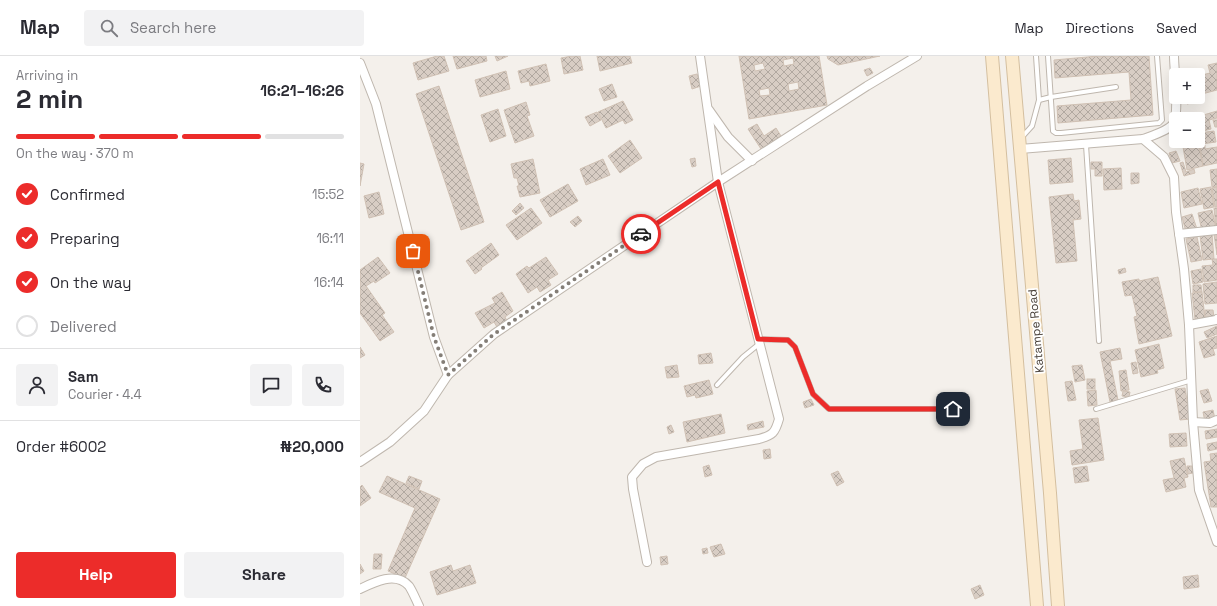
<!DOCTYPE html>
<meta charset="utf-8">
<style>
:root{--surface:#fff;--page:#f2f2f3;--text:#2b2b33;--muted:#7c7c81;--line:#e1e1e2;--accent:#ec2c2a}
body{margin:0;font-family:"Space Grotesk",sans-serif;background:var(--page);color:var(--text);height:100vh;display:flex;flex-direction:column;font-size:15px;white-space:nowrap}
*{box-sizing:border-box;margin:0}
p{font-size:13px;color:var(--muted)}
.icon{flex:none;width:22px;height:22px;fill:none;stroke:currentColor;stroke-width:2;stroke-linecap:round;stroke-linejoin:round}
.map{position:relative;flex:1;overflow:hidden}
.drawer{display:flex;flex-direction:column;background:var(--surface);width:360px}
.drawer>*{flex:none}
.tools{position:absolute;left:809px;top:12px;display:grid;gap:8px}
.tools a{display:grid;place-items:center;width:36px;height:36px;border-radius:4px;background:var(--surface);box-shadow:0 4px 16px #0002;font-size:20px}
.pin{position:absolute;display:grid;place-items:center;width:34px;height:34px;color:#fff;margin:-17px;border-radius:8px;box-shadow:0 2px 6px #0006}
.courier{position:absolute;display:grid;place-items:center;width:40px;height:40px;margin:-20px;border:3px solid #ec2c2a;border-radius:50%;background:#fff;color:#222;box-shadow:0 1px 5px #0007}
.head em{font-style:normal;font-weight:600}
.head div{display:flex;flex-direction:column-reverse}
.head{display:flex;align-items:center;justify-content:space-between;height:68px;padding:0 16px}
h1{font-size:26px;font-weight:600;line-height:30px}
.bar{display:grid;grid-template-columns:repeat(4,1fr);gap:6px 4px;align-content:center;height:48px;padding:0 16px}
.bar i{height:5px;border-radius:3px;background:var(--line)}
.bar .selected{background:var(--accent)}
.bar p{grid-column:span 4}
.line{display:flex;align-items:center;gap:10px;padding:0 16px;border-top:1px solid var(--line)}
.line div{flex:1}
.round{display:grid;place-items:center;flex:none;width:42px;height:42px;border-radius:4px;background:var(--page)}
ol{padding:0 16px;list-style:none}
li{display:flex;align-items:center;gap:12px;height:44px}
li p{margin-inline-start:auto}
li .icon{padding:4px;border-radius:50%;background:var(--accent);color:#fff;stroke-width:4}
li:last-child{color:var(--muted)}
li i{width:22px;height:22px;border:2px solid var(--line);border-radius:50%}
.action{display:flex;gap:8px;margin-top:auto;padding:8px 16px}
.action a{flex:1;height:46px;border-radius:4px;background:var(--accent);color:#fff;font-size:16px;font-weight:600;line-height:46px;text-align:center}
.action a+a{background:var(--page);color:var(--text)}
header{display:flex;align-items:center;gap:24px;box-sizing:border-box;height:56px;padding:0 20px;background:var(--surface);border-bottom:1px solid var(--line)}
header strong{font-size:19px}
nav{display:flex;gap:22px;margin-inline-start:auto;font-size:14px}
.search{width:280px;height:36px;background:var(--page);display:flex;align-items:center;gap:10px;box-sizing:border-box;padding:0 14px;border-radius:4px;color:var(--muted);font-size:15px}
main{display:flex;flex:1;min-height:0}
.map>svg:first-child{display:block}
.building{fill:url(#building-cross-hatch);stroke:#d0c1b4;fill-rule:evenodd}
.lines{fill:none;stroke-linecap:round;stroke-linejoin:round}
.service-casing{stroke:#bfb7ae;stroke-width:6}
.minor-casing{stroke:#bfb7ae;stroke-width:10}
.secondary-casing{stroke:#d4bf9f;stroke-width:14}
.service{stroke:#fff;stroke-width:4}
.minor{stroke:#fff;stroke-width:8}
.secondary{stroke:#fbeace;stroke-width:12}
.done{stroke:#847e77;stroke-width:4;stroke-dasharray:0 7.2}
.route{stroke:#ec2c2a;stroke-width:5}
.labels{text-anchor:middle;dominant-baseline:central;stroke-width:3.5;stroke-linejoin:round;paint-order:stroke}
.street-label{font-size:12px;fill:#484039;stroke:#fff}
</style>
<header>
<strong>Map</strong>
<div class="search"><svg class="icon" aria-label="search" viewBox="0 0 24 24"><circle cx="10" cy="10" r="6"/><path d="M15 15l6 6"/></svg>Search here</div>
<nav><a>Map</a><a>Directions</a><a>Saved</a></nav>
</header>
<main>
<section class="drawer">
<div class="head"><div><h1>2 min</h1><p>Arriving in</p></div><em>16:21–16:26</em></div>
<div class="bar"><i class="selected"></i><i class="selected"></i><i class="selected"></i><i></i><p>On the way · 370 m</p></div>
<ol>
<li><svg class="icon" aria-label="check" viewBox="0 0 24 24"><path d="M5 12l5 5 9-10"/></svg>Confirmed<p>15:52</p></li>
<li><svg class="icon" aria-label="check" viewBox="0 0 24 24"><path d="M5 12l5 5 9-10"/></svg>Preparing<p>16:11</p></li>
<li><svg class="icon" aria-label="check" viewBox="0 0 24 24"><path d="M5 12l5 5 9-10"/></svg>On the way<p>16:14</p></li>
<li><i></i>Delivered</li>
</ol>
<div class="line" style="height:72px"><a class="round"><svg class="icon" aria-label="person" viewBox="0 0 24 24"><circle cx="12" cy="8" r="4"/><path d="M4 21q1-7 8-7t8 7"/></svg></a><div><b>Sam</b><p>Courier · 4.4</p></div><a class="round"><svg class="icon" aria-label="chat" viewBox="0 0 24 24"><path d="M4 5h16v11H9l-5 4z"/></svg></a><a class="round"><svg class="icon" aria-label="phone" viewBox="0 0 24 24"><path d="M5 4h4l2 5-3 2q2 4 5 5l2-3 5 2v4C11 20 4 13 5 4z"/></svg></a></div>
<div class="line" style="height:52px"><div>Order #6002</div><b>₦20,000</b></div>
<div class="action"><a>Help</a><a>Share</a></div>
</section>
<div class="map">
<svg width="857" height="550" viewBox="0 0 857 550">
<defs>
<pattern id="building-cross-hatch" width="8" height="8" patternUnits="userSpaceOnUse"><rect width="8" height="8" fill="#d8cdc4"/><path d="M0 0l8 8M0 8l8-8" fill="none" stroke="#b1a8a0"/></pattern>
</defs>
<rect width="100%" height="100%" fill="#f4f0eb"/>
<g class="building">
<polygon points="77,0 84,0 89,15 58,24 53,7"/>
<polygon points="93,0 126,0 127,5 97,13"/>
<polygon points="135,0 148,0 137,5"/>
<polygon points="212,0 220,0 223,14 204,18 201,2"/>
<polygon points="237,0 270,0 272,7 240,15"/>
<path d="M 379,0 L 459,0 L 467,49 L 389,63 ZM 433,2 L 434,8 L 424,10 L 423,4 ZM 403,7 L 405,13 L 395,15 L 394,9 ZM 438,26 L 439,33 L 429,35 L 428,28 ZM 409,32 L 410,39 L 400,40 L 399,34 Z"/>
<polygon points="467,0 520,0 478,9 468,3"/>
<polygon points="738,0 789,0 793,59 698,67 697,50 771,44 769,16 695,22 694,4"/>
<polygon points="857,7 857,34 838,39 838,20 850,17 848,9"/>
<polygon points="186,8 190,25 170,30 169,25 161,27 158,15"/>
<polygon points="510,12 513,17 507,20 504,14"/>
<polygon points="146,15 150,33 120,41 115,24"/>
<polygon points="337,18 341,30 332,33 329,20"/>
<polygon points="252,28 257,41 244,45 239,33"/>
<polygon points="79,30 124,166 101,174 56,38"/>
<polygon points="838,40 839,45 827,48 825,41 838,41"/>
<polygon points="263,45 273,64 265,68 263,64 246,72 238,56"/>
<polygon points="166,46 170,59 167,60 174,80 155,87 144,54"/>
<polygon points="138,53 146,80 130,86 121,59"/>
<polygon points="857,55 857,62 849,64 851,73 839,76 838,69 842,68 840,60"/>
<polygon points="237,56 241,64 230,70 225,61"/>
<polygon points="853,64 857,64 857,71 855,71"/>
<polygon points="397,68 404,80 416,72 421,80 401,93 388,73"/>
<polygon points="854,75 856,86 841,88 839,77"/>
<polygon points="270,84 282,102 260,117 248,100"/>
<polygon points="822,85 838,85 843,110 827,114"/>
<polygon points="845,89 845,93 857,91 857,107 843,110 840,90"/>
<polygon points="816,95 820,105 812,107 809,97"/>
<polygon points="335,102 336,110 332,111 330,103"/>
<polygon points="711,102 713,126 690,128 688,104"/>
<polygon points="173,103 180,137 160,141 157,130 159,130 157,122 154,122 151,108"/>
<polygon points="243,103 250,119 226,129 220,113"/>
<polygon points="731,106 742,106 742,120 735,120 735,113 731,113"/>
<polygon points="823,106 826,116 834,113 835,117 824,120 820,107"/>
<polygon points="0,107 4,108 0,130"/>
<polygon points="761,112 762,133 744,134 743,113"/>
<polygon points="857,113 857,131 852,131 850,114"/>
<polygon points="771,117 779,117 779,127 771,128"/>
<polygon points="208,128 218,145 190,161 180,144"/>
<polygon points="851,131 854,151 844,153 840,133"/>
<polygon points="857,131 857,151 855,151 852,132"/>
<polygon points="838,132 842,148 824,152 821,136"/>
<polygon points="19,136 24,158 9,162 4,140"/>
<polygon points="713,138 714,145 719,144 721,163 713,164 717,205 696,207 689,141"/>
<polygon points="160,147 164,152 156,159 152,155"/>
<polygon points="171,152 182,167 157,184 146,169"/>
<polygon points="854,152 857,152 857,172 856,172"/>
<polygon points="852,154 856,172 842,175 838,157"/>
<polygon points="832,158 837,173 826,176 822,161"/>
<polygon points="218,160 222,165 215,171 210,166"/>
<polygon points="852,178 854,203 843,204 840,179"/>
<polygon points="854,178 857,178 857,199"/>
<polygon points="837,181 842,204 831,206 826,183"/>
<polygon points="131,187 139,199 121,212 122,213 115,218 106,205"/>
<polygon points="18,201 30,217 15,227 14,225 6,230 25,257 22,259 34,276 20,285 0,257 0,214"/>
<polygon points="186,201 198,218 188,224 191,229 180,236 177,231 168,237 156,218 167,210 169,212"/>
<polygon points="852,203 857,203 857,224 844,226 842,210 853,209"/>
<polygon points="765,212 766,216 759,218 758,214"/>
<polygon points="841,213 843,226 833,228 831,215"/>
<polygon points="798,221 812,280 779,288 774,261 777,260 772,239 765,240 762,226 779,223 779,225"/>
<polygon points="857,226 857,247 845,248 843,228"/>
<polygon points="833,229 841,229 842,236 833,236"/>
<polygon points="142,236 153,255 145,261 147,265 137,271 134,266 124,272 115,257 135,247 132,242"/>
<polygon points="842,236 845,262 835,263 832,237"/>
<polygon points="845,254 853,254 854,261 845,261"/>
<polygon points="857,270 857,278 847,282 844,276"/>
<polygon points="857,280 857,292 853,293 855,299 844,302 839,286"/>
<polygon points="799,288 804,312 797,314 798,317 781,321 775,294"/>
<polygon points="0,291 5,299 0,302"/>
<polygon points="760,292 762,303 750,305 758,344 750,346 740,296"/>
<polygon points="351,297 353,307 339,308 338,299"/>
<polygon points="776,306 778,317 773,318 771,307"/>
<polygon points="317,309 319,321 307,322 305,311"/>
<polygon points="722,309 725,324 715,326 712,310"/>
<polygon points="766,314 769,334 761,335 759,315"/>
<rect x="727" y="323" width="8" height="10"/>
<polygon points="349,324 353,338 336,342 335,339 327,341 324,330"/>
<polygon points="712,325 716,344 708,345 705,326"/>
<polygon points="825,332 830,363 820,364 815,333"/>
<polygon points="848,333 852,345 844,347 840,335"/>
<polygon points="736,334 737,349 728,350 727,335"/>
<polygon points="763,335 770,336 769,341 762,340"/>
<polygon points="451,343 454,349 445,352 443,346"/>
<polygon points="853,354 855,363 845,366 843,356"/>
<polygon points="361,358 365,377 327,386 323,366"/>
<polygon points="738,362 744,404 712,409 710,395 723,393 719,364"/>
<polygon points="403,365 404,371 388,374 387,369"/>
<polygon points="311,369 314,376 309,378 307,371"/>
<polygon points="857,373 857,381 846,383 845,375"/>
<polygon points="826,377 827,390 810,391 809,378"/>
<polygon points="857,386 857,393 848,395 847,388"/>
<polygon points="410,393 411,402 404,403 403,394"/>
<polygon points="857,397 857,451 851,451 844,406 851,405 850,398"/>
<polygon points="824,402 828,421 824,422 826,431 806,436 803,424 814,422 810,405"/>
<polygon points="349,409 352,419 345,421 343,411"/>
<polygon points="727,410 729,425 715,427 713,412"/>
<polygon points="827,410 832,410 833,417 828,418"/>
<polygon points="478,415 484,426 477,430 471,418"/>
<polygon points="27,420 80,443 45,522 28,515 55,452 19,436"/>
<polygon points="49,420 62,425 59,433 46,427"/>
<polygon points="2,429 11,442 0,450 0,431"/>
<polygon points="361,488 365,498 354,501 350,491"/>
<polygon points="347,492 348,497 343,498 342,493"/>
<polygon points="14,498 22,498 21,513 13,513"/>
<polygon points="307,500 308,508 301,509 300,501"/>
<polygon points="0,508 4,515 0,518"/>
<polygon points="91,509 93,515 110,509 116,527 77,539 70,516"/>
<polygon points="838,519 839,531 824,533 823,521"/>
<polygon points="620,529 624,539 615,543 611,533"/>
</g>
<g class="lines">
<g class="service-casing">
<g id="service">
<polyline points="688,0 693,75 696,77 701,77 799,67 802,64 797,0"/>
<polyline points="679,44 691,41 756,31"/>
<polyline points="662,81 672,70 679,44 676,0"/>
<polyline points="726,89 739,285"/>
<polyline points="398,283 428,284 435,291 453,338 469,353 593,353"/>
<polyline points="357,329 383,301 399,288"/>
<polyline points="736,353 832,324"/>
</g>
</g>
<g class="minor-casing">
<g id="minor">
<polyline points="0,7 16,48 74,281 88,319 134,278 358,126 507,30 557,0"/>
<polyline points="349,54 368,81 392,105"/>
<polyline points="783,83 804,101 814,121 816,156 824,213 829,269 833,366 839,434 857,486"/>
<path d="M 660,93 L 783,83 C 791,80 808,75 813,68 C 820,57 814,14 814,0"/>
<polyline points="819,178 857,174"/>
<polyline points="829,269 856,264 857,263"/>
<polyline points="833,366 850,367 857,364"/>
<polyline points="0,406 30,386 64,355 88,319"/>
<path d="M 287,506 L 273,433 L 272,421 L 283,408 L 296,401 L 399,383 C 413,379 415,377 419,363 L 358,126 L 340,0"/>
<path d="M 0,533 C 14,526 36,515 49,530 C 53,536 56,544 59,550"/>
</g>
</g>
<g class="secondary-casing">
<g id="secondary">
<polyline points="632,0 677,550"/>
<polyline points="652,0 690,437 698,550"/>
</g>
</g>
<use href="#service" class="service"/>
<use href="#minor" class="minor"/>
<use href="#secondary" class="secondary"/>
</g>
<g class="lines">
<polyline class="done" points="53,195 74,281 88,319 134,278 281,178"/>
<polyline class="route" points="281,178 358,126 398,283 428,284 435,291 453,338 469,353 593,353"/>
</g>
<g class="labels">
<g class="street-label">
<text transform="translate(676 275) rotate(-95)">Katampe Road</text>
</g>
</g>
</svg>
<div class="tools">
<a>+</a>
<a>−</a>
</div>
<div class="pin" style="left:53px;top:195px;background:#ea580c"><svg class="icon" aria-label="bag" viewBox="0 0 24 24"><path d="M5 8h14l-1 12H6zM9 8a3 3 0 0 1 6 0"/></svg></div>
<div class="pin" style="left:593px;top:353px;background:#1f2937"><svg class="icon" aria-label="home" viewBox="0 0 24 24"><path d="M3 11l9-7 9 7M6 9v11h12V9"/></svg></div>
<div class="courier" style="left:281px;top:178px"><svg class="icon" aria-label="car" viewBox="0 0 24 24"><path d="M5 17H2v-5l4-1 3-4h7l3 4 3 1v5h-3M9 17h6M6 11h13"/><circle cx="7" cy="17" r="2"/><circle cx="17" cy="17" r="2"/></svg></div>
</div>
</main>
